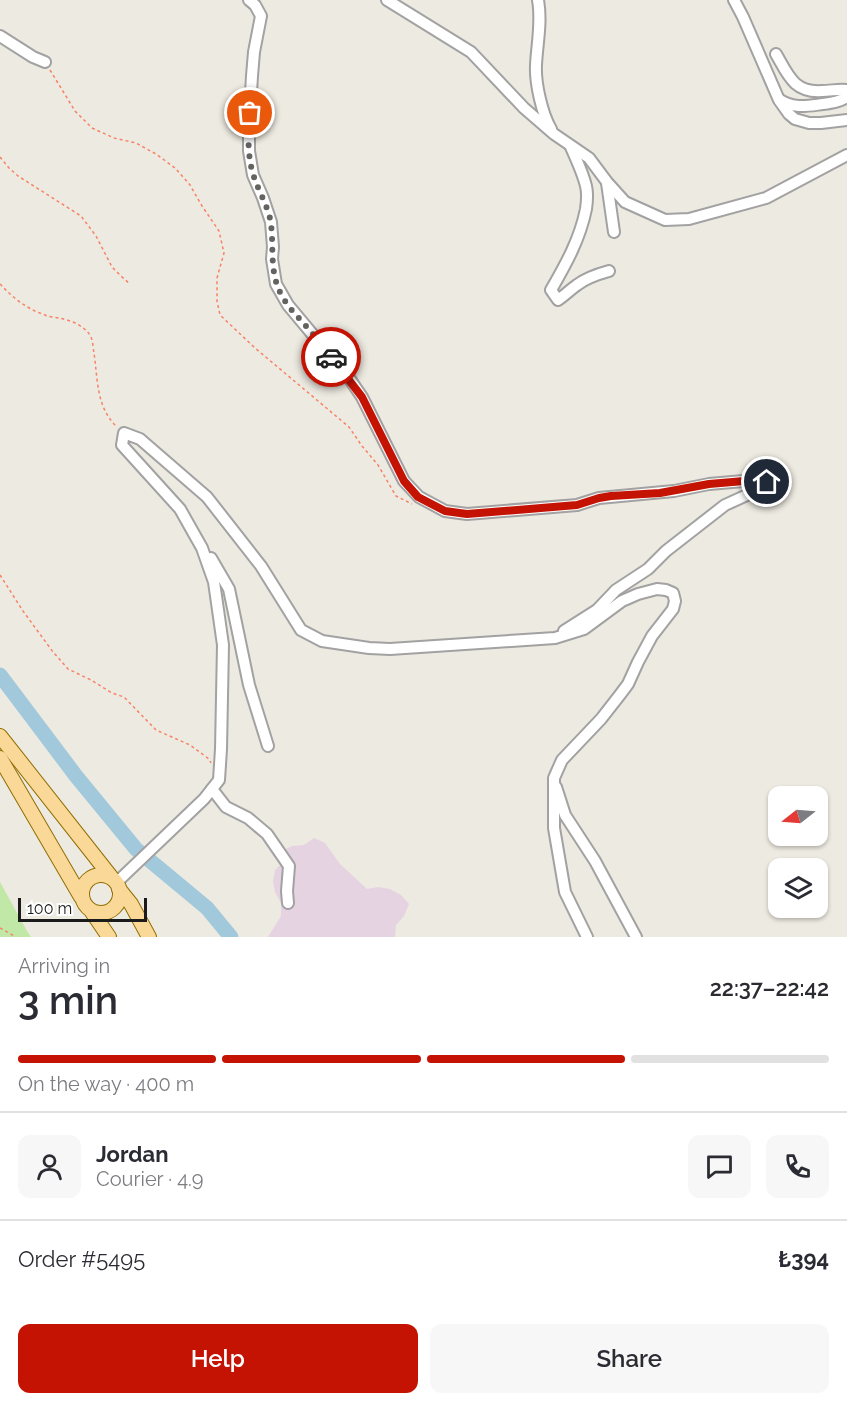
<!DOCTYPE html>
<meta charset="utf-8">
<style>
:root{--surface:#fff;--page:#f7f7f7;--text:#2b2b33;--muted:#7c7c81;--line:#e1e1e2;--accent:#c41302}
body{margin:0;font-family:Raleway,sans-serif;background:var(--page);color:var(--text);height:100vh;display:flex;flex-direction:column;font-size:22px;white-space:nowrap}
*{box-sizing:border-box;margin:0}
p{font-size:20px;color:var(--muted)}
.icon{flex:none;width:33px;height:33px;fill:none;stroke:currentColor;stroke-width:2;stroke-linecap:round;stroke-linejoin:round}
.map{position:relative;height:937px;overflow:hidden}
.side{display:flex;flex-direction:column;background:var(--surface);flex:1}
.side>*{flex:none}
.needle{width:39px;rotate:253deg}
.fabs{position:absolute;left:768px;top:786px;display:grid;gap:12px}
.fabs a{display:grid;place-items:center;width:60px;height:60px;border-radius:12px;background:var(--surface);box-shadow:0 2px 4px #0004;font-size:30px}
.scale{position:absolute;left:18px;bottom:15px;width:129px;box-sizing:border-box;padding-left:6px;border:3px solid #1b1b1b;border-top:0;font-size:16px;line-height:21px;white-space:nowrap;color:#1b1b1b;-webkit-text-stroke:4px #fff;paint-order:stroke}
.pin{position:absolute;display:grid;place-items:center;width:51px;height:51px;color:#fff;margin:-26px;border:3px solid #fff;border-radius:50%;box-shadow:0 2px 6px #0007}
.courier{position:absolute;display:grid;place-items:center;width:60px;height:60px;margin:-30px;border:4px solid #c41302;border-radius:50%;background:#fff;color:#222;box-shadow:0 2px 8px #0007}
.headline em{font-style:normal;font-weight:600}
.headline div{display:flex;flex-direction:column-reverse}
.headline{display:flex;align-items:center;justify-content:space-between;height:102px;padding:0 18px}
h1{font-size:39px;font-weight:600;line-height:45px}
.bar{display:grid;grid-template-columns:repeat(4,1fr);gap:9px 6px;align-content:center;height:72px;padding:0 18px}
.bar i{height:8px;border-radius:4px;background:var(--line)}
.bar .on{background:var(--accent)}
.bar p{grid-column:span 4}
.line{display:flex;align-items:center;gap:15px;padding:0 18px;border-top:2px solid var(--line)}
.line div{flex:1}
.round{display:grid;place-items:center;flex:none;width:63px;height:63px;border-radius:12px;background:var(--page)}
.cta{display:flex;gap:12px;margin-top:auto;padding:12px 18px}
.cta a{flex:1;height:69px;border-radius:12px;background:var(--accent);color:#fff;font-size:24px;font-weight:600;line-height:69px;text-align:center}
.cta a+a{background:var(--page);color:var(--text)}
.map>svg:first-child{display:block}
.industrial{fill:#e6d3e1}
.grass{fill:#c1e8a6}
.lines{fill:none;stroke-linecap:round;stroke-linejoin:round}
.river{stroke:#a1c9db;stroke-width:15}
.minor-casing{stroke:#a2a2a2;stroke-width:14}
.major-casing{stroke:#916e02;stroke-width:16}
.path{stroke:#f88267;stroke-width:1.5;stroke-dasharray:3 3;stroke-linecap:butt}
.minor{stroke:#fff;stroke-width:10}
.major{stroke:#fad898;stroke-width:14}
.done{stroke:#646360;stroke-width:6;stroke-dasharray:0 10.8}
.route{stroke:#c41302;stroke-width:8}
</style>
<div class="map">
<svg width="847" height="937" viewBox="0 0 847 937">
<rect width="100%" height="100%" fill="#edeae1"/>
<polygon class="industrial" points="314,838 325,843 340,864 367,889 378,887 390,889 401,895 409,904 404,916 396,925 395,937 268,937 281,916 281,903 275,892 273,881 275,870 283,862 282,851 292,846 304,845"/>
<polygon class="grass" points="0,882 27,931 31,937 0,937"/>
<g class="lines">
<polyline class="river" points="0,675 76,776 136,849 207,908 231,937"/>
<g class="minor-casing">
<g id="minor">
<polyline points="249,0 255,5 261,16 254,52 252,76 249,125 249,151 253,175 263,198 271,222 273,247 272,259 276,284 288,305 349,378 362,397 404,481 419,497 445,511 467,514 577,505 599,498 674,491 709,484 755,480 767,482 758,490 725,505 666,551 648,569 616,590 597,610 564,631"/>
<polyline points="387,0 471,52 524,108 554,134 589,158 607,182 625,202 665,220 689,219 766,198 847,155"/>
<path d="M 538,0 C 542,22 537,44 536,65 C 535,83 542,114 551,129"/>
<polyline points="734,0 743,17 779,100 789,114 795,119 809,123 821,123 847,120"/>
<polyline points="0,36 33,57 45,62"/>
<path d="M 776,54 C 788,75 794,93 822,91 C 831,91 838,89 847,90"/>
<path d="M 780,100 C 795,109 807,106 823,104 C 832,103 839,102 847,97"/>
<path d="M 571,147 C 576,159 583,173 586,186 C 588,194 587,202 586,209 C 580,239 566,264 551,290 L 558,300 C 565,295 570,290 577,285 C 586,278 598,274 609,271"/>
<polyline points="607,183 614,232"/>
<polyline points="211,558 229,589 249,685 268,746"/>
<polyline points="556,787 565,815 595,861 636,937"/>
<polyline points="212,789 226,807 248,818 267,834 289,866 287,891 288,903"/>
<polyline points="116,883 204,799 219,780 221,749 223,645 214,582 202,548 180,509 122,445 124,433 140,439 207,497 261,566 301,630 322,641 369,648 390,649 555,638 584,629 622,601 638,594 657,589 666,590 673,593 675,601 673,609 652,636 638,662 628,684 619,696 601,719 562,760 554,778 554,828 565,892 587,937"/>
</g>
</g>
<g class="major-casing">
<g id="major">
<polyline points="0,736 112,878"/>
<polyline points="0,758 81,897"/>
<circle cx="101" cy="894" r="19"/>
<polyline points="119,889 131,904 149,937"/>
<polyline points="92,912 109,937"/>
</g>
</g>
<g class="path">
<polyline points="50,70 75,111 92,128 114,138 136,143 156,154 175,168 190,185 202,206 219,231 224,253 217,278 217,301 220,315 255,348 349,427 362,446 378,465 396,496 412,504"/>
<polyline points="0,157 9,168 18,176 81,216 96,236 112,267 121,276 130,284"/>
<path d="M 0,284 C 13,298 27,309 45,315 C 49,317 54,317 59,318 C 70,320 83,325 90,335 C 93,340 93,348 94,353 C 98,380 96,406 116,426"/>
<polyline points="0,575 23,611 53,652 68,669 91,680 112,693 124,697 156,730 190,745 209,759 211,763"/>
<polyline points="0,928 16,937"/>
</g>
<use href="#minor" class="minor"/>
<use href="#major" class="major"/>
</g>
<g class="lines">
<path class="done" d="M 250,113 C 248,133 247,157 254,177 C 259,192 269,208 271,224 C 274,249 269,273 282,296 C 288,307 297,316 305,325 C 314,335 323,346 331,357"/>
<polyline class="route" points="331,357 362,397 404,481 418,497 445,511 467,514 577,505 599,498 611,496 660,493 709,484 756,480 767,482"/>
</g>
</svg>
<div class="fabs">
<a><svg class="needle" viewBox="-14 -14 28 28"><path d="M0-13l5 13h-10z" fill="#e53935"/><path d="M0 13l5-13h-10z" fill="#7c7c81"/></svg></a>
<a><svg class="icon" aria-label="layers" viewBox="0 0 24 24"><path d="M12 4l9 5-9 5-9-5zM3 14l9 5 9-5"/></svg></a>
</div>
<div class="scale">100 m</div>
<div class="pin" style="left:250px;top:113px;background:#ea580c"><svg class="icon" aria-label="bag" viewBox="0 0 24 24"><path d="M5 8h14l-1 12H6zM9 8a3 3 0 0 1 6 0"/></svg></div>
<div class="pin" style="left:767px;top:482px;background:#1f2937"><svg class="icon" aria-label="home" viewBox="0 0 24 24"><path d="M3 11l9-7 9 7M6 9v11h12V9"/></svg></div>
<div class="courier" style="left:331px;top:357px"><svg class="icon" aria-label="car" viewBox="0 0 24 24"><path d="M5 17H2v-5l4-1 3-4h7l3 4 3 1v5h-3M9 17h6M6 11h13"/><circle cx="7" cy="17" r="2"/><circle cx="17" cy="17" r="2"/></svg></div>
</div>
<section class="side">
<div class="headline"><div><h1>3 min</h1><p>Arriving in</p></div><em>22:37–22:42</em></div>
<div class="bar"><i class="on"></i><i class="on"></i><i class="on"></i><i></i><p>On the way · 400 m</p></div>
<div class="line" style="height:108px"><a class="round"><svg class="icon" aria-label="person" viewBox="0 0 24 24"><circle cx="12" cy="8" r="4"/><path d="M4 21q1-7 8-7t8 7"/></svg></a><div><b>Jordan</b><p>Courier · 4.9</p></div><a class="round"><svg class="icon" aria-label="chat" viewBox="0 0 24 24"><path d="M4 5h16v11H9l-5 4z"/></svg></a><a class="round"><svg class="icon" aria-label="phone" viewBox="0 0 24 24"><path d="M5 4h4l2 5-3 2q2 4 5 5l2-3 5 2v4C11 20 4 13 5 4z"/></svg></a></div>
<div class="line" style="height:78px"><div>Order #5495</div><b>₺394</b></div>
<div class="cta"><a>Help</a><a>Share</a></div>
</section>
